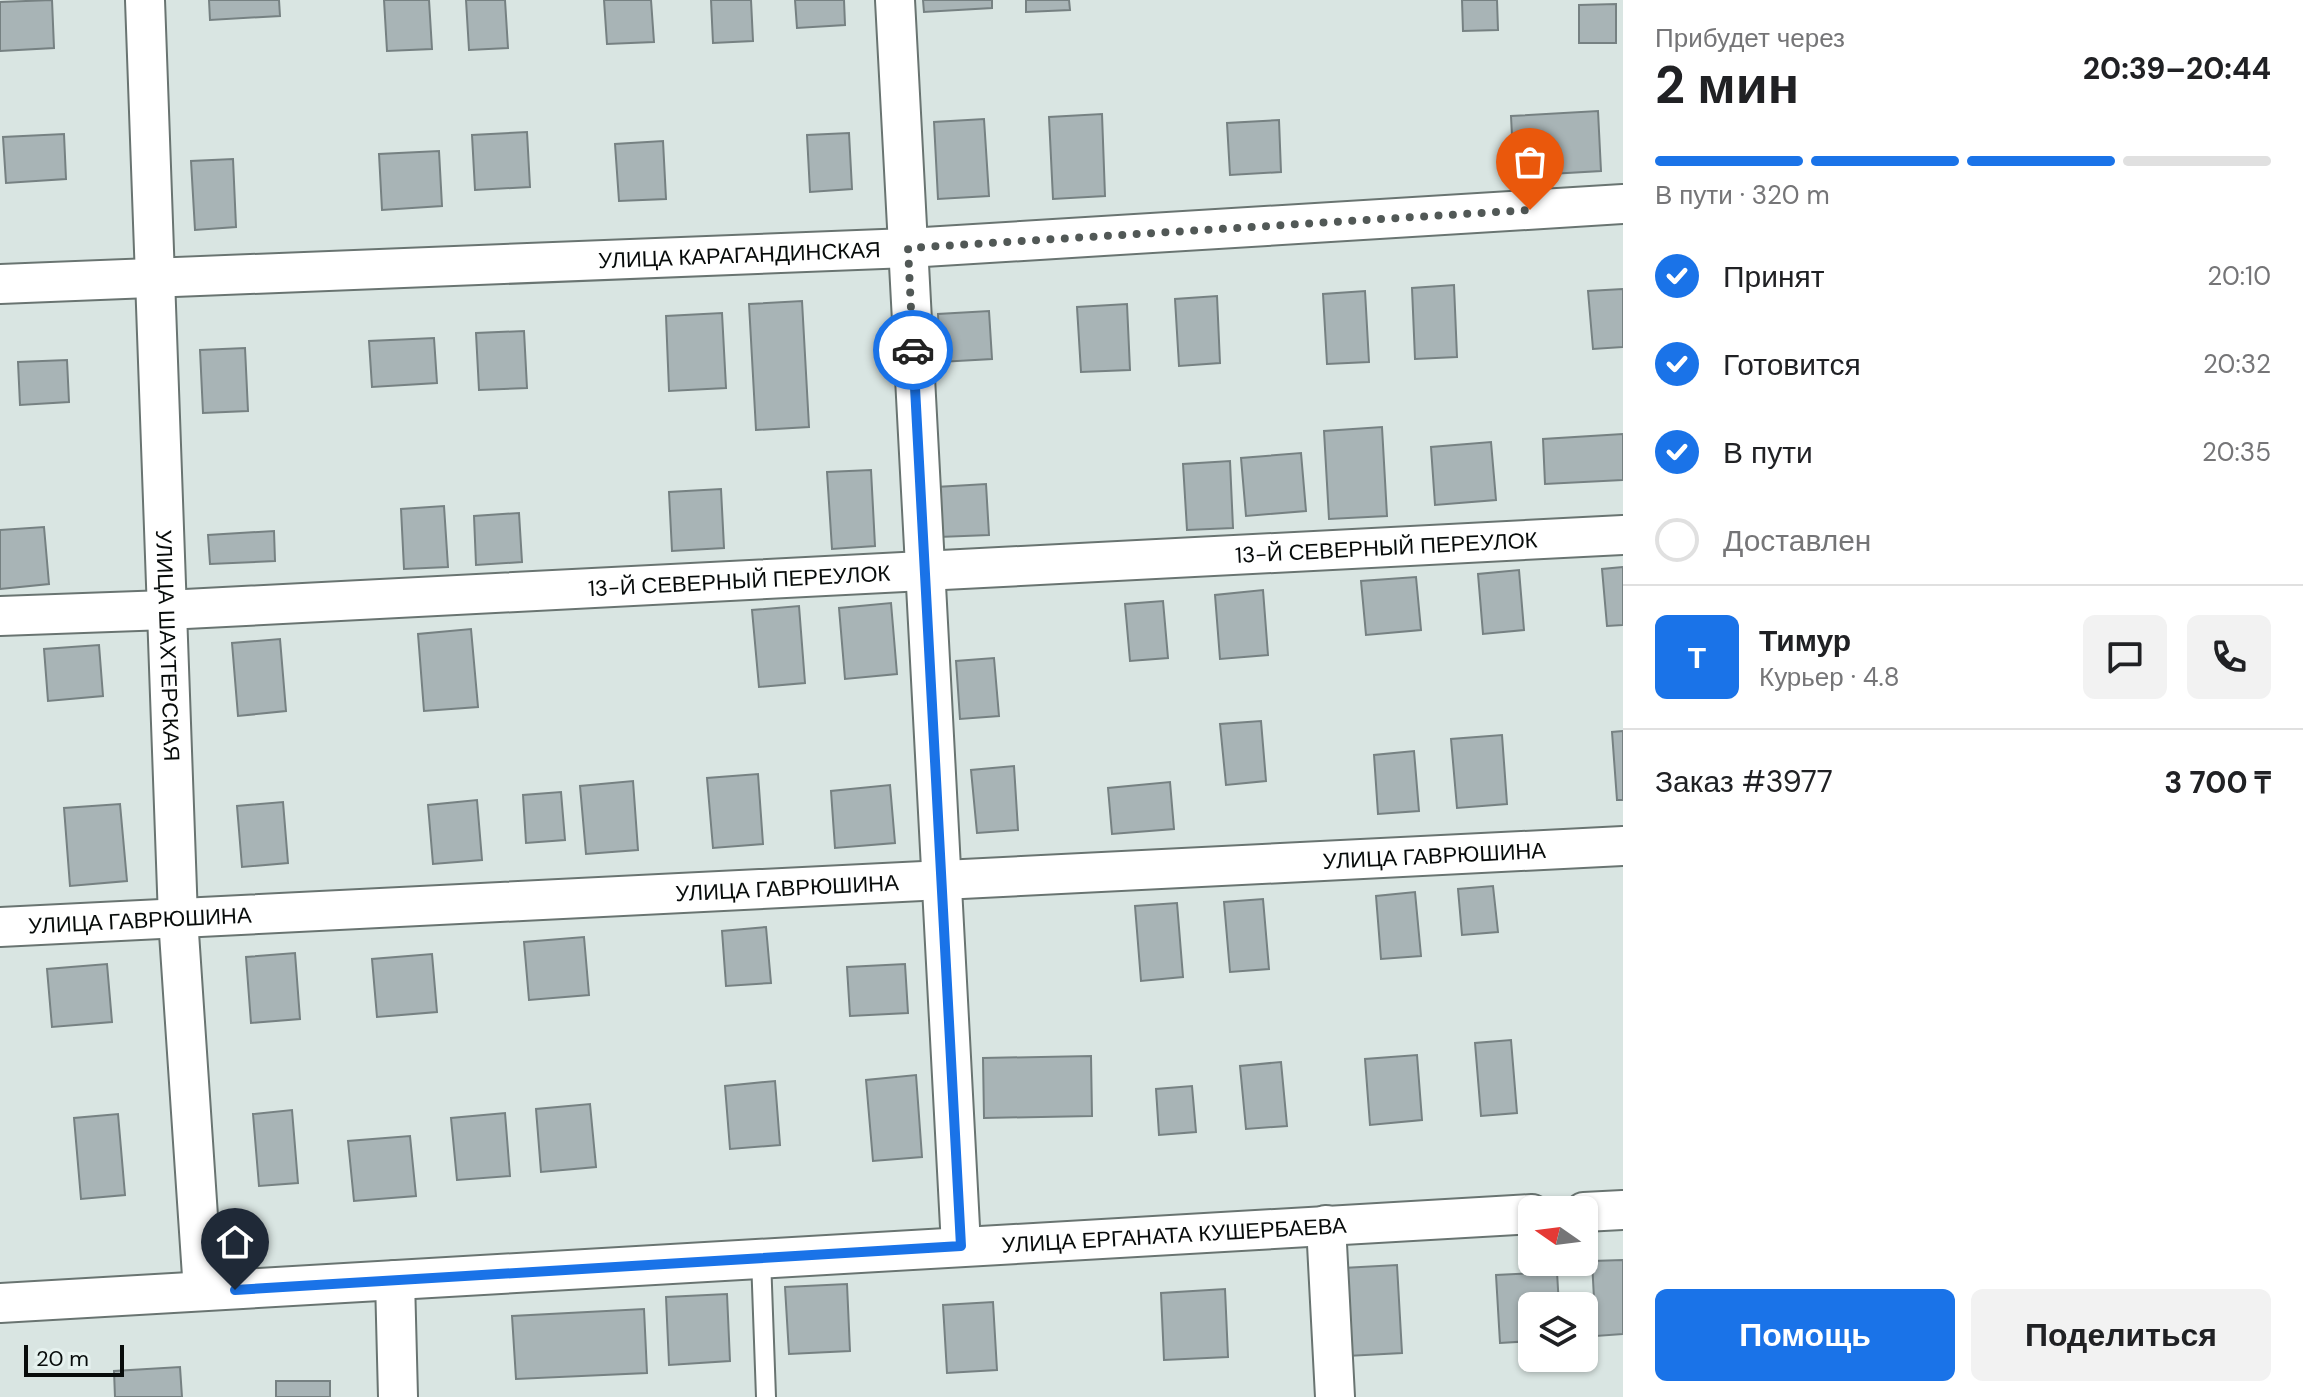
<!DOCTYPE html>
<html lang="ru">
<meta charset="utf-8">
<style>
:root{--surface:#fff;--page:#f2f2f2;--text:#202124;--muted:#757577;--line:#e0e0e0;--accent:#1a73e8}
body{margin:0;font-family:"DM Sans",sans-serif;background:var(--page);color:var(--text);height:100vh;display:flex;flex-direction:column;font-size:30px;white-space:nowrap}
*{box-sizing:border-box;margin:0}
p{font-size:26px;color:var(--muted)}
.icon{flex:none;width:44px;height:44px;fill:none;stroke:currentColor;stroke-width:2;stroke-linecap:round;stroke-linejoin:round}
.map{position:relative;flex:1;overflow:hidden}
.drawer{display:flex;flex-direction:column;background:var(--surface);width:680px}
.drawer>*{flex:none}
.needle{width:52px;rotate:284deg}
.controls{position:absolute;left:1518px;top:1196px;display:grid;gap:16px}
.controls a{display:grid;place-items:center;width:80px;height:80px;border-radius:12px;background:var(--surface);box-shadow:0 2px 6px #0004;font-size:40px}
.scale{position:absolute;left:24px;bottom:20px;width:100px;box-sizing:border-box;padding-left:8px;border:4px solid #080c0b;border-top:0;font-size:22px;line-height:28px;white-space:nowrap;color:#080c0b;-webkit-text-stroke:6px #e6f2ef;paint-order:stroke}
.pin{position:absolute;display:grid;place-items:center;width:68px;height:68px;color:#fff;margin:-82px -34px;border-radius:50% 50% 50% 0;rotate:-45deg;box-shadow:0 0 8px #0007}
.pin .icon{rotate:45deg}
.courier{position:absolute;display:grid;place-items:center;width:80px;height:80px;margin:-40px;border:6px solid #1a73e8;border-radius:50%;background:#fff;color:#222;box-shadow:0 2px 10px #0007}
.overview em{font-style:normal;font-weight:700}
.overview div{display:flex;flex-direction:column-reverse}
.overview{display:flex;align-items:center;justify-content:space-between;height:136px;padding:0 32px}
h1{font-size:52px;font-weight:700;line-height:60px}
.bar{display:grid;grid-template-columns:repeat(4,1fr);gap:12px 8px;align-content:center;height:96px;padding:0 32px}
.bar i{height:10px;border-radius:6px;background:var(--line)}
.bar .on{background:var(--accent)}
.bar p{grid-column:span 4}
.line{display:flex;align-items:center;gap:20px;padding:0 32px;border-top:2px solid var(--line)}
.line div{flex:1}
.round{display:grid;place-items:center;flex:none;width:84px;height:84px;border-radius:12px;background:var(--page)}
ol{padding:0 32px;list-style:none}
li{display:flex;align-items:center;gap:24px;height:88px}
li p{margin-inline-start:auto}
li .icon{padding:8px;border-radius:50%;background:var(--accent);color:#fff;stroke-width:4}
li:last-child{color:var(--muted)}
li i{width:44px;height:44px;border:4px solid var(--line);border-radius:50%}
.action{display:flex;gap:16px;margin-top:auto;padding:16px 32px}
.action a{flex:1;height:92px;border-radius:12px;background:var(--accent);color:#fff;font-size:32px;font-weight:700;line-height:92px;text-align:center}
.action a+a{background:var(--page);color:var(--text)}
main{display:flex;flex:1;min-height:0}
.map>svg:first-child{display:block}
.building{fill:#a8b4b6;stroke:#768182;stroke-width:2}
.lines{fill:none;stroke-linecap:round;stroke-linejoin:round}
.lane-casing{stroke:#697471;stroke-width:22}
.street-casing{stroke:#697471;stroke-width:42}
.lane{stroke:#fff;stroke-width:18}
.street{stroke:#fff;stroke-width:38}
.done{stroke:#515856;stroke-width:8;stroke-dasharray:0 14.4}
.route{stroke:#1a73e8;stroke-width:10}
.labels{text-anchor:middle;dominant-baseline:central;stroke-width:8;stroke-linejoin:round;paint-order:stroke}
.street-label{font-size:22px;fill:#080c0b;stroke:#e6f2ef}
</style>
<main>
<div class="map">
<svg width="1623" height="1397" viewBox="0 0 1623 1397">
<rect width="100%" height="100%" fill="#d9e5e2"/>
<g class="building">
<polygon points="52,0 54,48 0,51 0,2"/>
<polygon points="209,0 279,0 280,16 210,20"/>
<polygon points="384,0 429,0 432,49 387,51"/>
<polygon points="466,0 505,0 508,48 469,50"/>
<polygon points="604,0 651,0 654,42 607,44"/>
<polygon points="711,0 751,0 753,41 713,43"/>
<polygon points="795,0 844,0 845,25 797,28"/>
<polygon points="923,0 992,0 992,8 924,12"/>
<polygon points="1026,0 1069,0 1070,10 1026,12"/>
<polygon points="1462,0 1497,0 1498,30 1463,31"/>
<polygon points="1616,4 1616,43 1579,43 1579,5"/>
<polygon points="1598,111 1601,171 1514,176 1511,116"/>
<polygon points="1102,114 1105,196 1053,199 1049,117"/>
<polygon points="984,119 989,196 938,199 934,122"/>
<polygon points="1279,120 1281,172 1230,175 1227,123"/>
<polygon points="527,132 530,187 475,190 472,135"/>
<polygon points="849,133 852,189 810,192 807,135"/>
<polygon points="64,134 66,179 6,183 3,137"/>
<polygon points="663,141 666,199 619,201 615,144"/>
<polygon points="439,151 442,206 382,210 379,154"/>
<polygon points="233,159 236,227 195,230 191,161"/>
<polygon points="1454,285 1457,357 1415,359 1412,288"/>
<polygon points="1623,289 1623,347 1593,349 1588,291"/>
<polygon points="1365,291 1369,362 1327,364 1323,294"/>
<polygon points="1217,296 1220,363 1179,366 1175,299"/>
<polygon points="802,301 809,427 756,430 749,304"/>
<polygon points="1127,304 1130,370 1081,372 1077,307"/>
<polygon points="989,311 992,359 940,362 938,314"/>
<polygon points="722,313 726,388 669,391 666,316"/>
<polygon points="524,331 527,388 479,390 476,333"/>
<polygon points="434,338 437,383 372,387 369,341"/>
<polygon points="245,348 248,411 203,413 200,350"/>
<polygon points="67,360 69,402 20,405 18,362"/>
<polygon points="1382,427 1387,516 1329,519 1324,431"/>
<polygon points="1623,434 1623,480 1545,484 1543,439"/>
<polygon points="1491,442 1496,500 1435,505 1431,447"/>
<polygon points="1301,453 1306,511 1246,516 1241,458"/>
<polygon points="1230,461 1233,528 1187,530 1183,464"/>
<polygon points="871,470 875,546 832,549 827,472"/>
<polygon points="986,484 989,535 939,537 936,487"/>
<polygon points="721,489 724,548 672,551 669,492"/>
<polygon points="444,506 448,567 404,569 401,509"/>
<polygon points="519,513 522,562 476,565 474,516"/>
<polygon points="44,527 49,584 0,589 0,530"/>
<polygon points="274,531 275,561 210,564 208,535"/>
<polygon points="1623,567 1623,625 1607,626 1602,569"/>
<polygon points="1519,570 1524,630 1483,634 1478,574"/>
<polygon points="1416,577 1421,630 1366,635 1361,581"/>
<polygon points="1263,590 1268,655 1220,659 1215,595"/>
<polygon points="1163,601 1168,658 1130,661 1125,604"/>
<polygon points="891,603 897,674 845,679 839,608"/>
<polygon points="799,606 805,683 759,687 752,610"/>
<polygon points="471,629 478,707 424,711 418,634"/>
<polygon points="280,639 286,711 238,716 232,643"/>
<polygon points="99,645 103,696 48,701 44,649"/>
<polygon points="994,658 999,716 960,719 956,661"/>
<polygon points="1261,721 1266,781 1226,785 1220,724"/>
<polygon points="1623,731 1623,800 1617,800 1612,732"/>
<polygon points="1502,735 1507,804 1457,808 1451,739"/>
<polygon points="1414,751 1419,811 1378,814 1374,755"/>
<polygon points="1014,766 1018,830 977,833 971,770"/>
<polygon points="758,774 763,844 713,848 707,778"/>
<polygon points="633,781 638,850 586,854 580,786"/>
<polygon points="1170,782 1174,829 1112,834 1108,788"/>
<polygon points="890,785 895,843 835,848 831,791"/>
<polygon points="561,792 565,840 526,843 523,795"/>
<polygon points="477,800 482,860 433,864 428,805"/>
<polygon points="283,802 288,863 242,867 237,806"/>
<polygon points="120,804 127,881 70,886 64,808"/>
<polygon points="1493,886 1498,932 1462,935 1458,889"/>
<polygon points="1415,892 1421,956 1381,959 1376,896"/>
<polygon points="1263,899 1269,969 1230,972 1224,902"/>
<polygon points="1177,903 1183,977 1141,981 1135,906"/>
<polygon points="766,927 771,983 726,986 722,931"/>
<polygon points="584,937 589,995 529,1000 524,942"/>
<polygon points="295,953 300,1019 251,1023 246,957"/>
<polygon points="432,954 437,1012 377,1017 372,959"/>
<polygon points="107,964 112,1022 52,1027 47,969"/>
<polygon points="905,964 908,1013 850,1016 847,967"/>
<polygon points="1511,1040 1517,1113 1481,1116 1475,1043"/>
<polygon points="1417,1055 1422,1120 1370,1125 1365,1059"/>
<polygon points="1091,1056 1092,1116 984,1118 983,1058"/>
<polygon points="1281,1062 1287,1126 1246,1129 1240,1066"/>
<polygon points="916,1075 922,1157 873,1161 866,1080"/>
<polygon points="775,1081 780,1145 730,1149 725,1086"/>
<polygon points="1192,1086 1196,1132 1159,1135 1156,1089"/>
<polygon points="590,1104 596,1167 541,1172 536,1109"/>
<polygon points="292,1110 298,1183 259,1186 253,1114"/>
<polygon points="505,1113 510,1176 457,1180 451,1118"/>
<polygon points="118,1114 125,1195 81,1199 74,1118"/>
<polygon points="410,1136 416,1196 354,1201 348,1141"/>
<polygon points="1623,1260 1623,1334 1596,1336 1592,1261"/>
<polygon points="1397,1265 1402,1353 1347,1356 1343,1268"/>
<polygon points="1557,1272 1559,1306 1532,1306 1532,1341 1500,1343 1496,1275"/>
<polygon points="847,1284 850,1351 789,1354 785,1287"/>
<polygon points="1225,1289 1228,1357 1164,1360 1161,1293"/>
<polygon points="727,1294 730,1361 669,1365 666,1297"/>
<polygon points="993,1302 997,1370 947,1373 943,1305"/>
<polygon points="644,1309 647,1373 516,1379 512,1316"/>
<polygon points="180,1367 182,1397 115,1397 114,1371"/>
<rect x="276" y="1381" width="54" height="16"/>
</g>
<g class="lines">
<g class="lane-casing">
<polyline id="lane" points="761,1258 766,1397"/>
</g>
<g class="street-casing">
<g id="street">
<path id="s1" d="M 145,0 L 178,918 L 203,1291"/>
<polyline points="895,0 961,1246"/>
<path id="s2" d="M 0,284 L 908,248 L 1623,204"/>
<path id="s3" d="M 0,616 L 166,610 L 1623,535"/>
<path id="s4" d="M 0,927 L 1623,846"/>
<polyline points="1584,1212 1623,1210"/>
<polyline points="1326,1225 1335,1397"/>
<polyline points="395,1280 398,1397"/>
<path id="s5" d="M 0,1303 L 1532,1214"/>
</g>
</g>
<use href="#lane" class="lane"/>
<use href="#street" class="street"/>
</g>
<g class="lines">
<polyline class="done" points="913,350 908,248 1530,210"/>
<polyline class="route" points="235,1290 961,1246 913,350"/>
</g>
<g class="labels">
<g class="street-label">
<text stroke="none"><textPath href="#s2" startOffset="740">УЛИЦА КАРАГАНДИНСКАЯ</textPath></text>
<text stroke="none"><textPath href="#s3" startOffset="1388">13-Й СЕВЕРНЫЙ ПЕРЕУЛОК</textPath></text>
<text stroke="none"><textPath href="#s3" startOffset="740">13-Й СЕВЕРНЫЙ ПЕРЕУЛОК</textPath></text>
<text stroke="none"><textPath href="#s1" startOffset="646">УЛИЦА ШАХТЕРСКАЯ</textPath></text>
<text stroke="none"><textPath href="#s4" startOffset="1436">УЛИЦА ГАВРЮШИНА</textPath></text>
<text stroke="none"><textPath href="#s4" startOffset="788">УЛИЦА ГАВРЮШИНА</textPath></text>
<text stroke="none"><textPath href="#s4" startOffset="140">УЛИЦА ГАВРЮШИНА</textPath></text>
<text stroke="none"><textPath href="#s5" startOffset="1176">УЛИЦА ЕРГАНАТА КУШЕРБАЕВА</textPath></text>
</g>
</g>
</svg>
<div class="controls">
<a><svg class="needle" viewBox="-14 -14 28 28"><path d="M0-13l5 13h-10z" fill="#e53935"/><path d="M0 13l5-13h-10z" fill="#757577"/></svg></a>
<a><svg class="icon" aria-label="layers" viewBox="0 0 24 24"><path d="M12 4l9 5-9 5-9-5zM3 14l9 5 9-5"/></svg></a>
</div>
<div class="scale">20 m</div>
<div class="pin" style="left:1530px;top:210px;background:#ea580c"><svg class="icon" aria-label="bag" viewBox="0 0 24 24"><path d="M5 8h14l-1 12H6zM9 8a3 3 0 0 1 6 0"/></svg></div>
<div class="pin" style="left:235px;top:1290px;background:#1f2937"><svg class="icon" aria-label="home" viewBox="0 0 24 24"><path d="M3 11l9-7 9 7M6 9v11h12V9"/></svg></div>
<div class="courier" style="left:913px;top:350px"><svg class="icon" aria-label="car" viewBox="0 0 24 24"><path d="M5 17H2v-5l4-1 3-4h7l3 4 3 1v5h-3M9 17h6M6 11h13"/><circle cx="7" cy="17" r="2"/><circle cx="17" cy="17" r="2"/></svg></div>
</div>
<section class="drawer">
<div class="overview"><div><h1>2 мин</h1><p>Прибудет через</p></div><em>20:39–20:44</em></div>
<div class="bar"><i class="on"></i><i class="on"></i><i class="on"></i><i></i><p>В пути · 320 m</p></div>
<ol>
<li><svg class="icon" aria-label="check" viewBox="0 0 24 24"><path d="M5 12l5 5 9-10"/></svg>Принят<p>20:10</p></li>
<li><svg class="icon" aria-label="check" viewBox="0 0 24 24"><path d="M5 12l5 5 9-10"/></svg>Готовится<p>20:32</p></li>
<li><svg class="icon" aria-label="check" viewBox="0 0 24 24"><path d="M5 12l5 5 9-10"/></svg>В пути<p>20:35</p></li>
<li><i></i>Доставлен</li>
</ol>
<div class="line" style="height:144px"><b class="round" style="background:var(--accent);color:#fff">Т</b><div><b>Тимур</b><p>Курьер · 4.8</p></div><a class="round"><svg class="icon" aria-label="chat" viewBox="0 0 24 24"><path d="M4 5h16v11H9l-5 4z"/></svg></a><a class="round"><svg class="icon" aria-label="phone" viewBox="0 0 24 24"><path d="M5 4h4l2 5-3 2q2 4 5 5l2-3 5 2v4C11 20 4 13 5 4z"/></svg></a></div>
<div class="line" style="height:104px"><div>Заказ #3977</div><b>3 700 ₸</b></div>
<div class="action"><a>Помощь</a><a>Поделиться</a></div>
</section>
</main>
